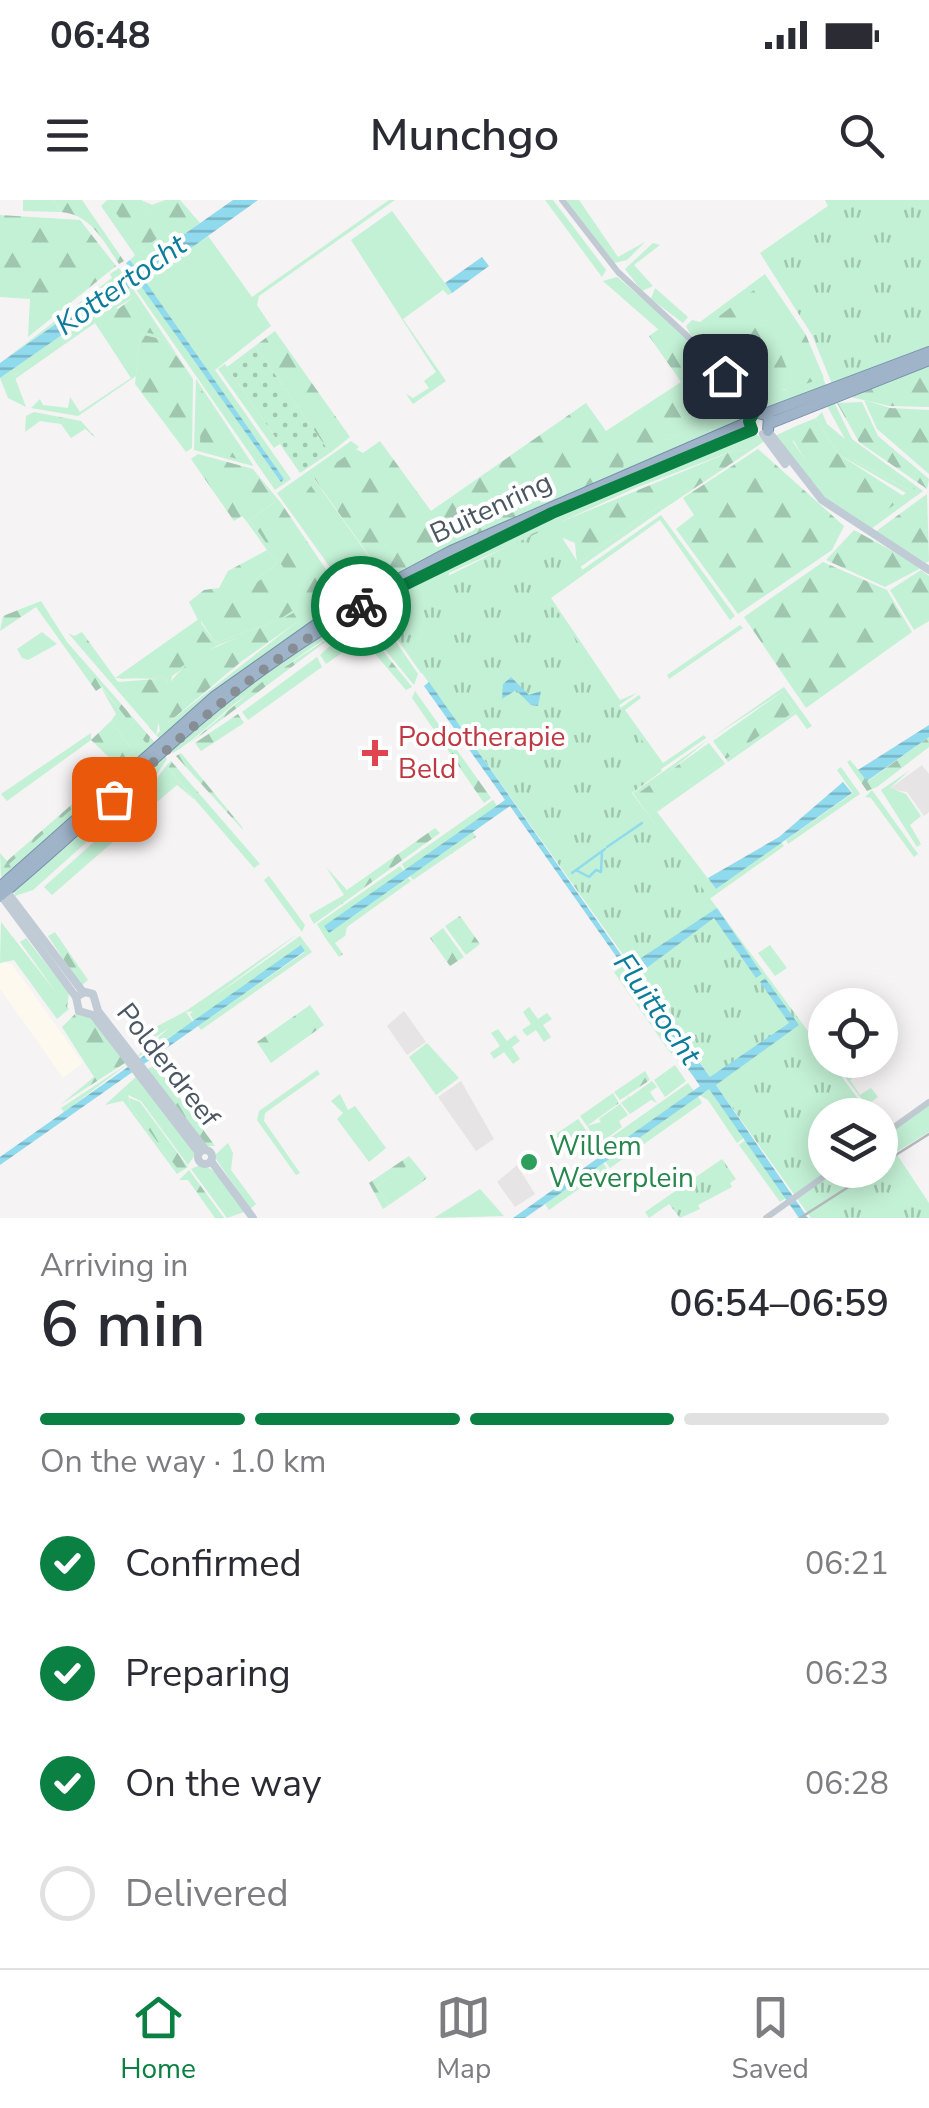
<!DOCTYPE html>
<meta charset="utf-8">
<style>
:root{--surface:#fff;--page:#f2f2f3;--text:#2b2b33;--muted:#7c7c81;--line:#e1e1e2;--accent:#0b8043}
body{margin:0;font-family:"Nunito Sans",sans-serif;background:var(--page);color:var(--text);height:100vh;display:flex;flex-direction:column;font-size:38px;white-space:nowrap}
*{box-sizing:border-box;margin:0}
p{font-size:32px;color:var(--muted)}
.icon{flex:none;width:55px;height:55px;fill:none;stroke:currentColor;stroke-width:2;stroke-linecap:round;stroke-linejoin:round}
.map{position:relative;height:1018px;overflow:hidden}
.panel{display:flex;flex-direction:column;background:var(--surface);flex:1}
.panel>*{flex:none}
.tools{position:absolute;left:808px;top:788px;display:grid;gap:20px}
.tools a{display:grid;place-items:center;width:90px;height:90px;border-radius:50%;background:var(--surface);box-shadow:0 5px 25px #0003;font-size:50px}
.pin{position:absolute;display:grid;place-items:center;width:85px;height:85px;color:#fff;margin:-42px;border-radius:20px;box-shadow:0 5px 15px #0006}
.courier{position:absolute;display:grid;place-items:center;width:100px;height:100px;margin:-50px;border:8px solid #0b8043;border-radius:50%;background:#fff;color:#222;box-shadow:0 2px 12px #0007}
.headline em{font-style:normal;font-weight:600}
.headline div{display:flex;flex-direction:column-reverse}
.headline{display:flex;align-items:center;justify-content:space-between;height:170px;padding:0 40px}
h1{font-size:65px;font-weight:600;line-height:75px}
.bar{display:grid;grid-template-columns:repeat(4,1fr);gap:15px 10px;align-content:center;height:120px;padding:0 40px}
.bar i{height:12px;border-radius:8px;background:var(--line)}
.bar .on{background:var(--accent)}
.bar p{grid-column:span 4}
ol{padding:0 40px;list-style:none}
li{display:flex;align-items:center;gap:30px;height:110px}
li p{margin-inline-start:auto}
li .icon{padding:10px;border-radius:50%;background:var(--accent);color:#fff;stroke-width:4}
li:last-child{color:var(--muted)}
li i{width:55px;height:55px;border:5px solid var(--line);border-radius:50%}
.status{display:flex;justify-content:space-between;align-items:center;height:70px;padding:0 50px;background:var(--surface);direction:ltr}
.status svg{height:28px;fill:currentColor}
header{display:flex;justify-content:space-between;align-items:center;height:130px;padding:0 40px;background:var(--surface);font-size:45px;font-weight:600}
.tab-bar{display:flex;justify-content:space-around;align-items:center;height:140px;border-top:2px solid var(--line);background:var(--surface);font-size:28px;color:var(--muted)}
.tab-bar a{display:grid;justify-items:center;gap:5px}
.tab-bar .on{color:var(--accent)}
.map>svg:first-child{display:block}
.commercial{fill:#fdf9ef}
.education{fill:#e6e4e5}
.grass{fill:#c3f1d5;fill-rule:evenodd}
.forest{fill:url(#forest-firs)}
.park{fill:url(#park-tufts)}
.garden{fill:url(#garden-dots)}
.water{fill:url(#water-rules)}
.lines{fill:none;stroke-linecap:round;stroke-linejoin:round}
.stream{stroke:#90daee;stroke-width:2.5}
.trunk-casing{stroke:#7690ad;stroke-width:12}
.tertiary{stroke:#c1cad2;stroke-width:6}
.secondary{stroke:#c1cbd6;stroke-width:8}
.trunk{stroke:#9fb4c9;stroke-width:10}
.rail{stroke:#b5b8bd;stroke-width:2.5}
.done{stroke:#868d94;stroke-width:10;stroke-dasharray:0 18}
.route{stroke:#0b8043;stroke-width:12}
.health-dot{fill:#e0444e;stroke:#fff;stroke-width:4}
.leisure-dot{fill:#2e9e5b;stroke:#fff;stroke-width:4}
.labels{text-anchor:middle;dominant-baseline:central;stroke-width:8;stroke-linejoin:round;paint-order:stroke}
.street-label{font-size:28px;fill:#4a5661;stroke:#fff}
.health-label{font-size:28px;fill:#be3a42;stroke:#fff;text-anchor:start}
.leisure-label{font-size:28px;fill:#27864d;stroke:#fff;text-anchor:start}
.water-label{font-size:30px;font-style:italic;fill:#0c7c9b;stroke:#fff}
</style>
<div class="status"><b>06:48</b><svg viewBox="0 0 49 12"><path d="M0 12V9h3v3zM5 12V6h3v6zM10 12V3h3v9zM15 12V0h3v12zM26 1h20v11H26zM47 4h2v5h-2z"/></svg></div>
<header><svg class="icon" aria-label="menu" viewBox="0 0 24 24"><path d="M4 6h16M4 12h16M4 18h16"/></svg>Munchgo<svg class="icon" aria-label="search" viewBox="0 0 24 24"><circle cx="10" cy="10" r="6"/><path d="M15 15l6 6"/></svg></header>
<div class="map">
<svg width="929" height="1018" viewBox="0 0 929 1018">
<defs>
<pattern id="forest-firs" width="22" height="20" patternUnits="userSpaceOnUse" patternTransform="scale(2.5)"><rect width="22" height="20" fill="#c3f1d5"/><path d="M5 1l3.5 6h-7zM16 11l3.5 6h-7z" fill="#a0c6b0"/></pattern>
<pattern id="park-tufts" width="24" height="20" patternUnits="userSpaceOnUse" patternTransform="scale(2.5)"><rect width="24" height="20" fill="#c3f1d5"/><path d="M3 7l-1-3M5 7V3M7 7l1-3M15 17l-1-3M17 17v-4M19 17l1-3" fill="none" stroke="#a0c6b0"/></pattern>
<pattern id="garden-dots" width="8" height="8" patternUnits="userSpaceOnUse" patternTransform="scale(2.5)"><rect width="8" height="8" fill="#c3f1d5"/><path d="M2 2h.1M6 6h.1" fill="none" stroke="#a0c6b0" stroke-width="1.8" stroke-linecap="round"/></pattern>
<pattern id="water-rules" width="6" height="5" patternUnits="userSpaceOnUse" patternTransform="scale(2.5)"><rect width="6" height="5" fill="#90daee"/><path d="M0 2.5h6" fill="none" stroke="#78b4c4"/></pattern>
</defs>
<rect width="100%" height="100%" fill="#f5f3f3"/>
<polygon class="commercial" points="4,762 12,764 83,863 63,878 0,789 0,764"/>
<g class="education">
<polygon points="922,565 929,574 929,612 924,616 907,592 889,589"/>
<polygon points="404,811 426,842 407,855 387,826"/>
<polygon points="461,881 494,939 476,951 438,897"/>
<polygon points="517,965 535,994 515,1007 497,982"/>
</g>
<g class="grass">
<polygon points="23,0 53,0 61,12 23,11"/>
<polygon points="107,0 124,23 147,7 141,0 152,5 165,0 127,26 142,49 190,15 180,0 200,23 136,68 130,60 135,55 101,6"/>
<polygon points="389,0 395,0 259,96 257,105 271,126 215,170 291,279 275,290 133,85 138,81 281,281 284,279 144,81 208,36 252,97"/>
<polygon points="545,0 553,0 606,70 602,77"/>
<polygon points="565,0 579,0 618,57 645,42 627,60 614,63"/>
<polygon points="392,11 452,93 448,95 443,90 403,119 446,181 413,204 406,194 413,198 429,188 424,181 436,172 351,40"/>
<polygon points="653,43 660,45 634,65 653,86 642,91 625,69"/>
<polygon points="119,68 124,75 0,163 112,78 110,74"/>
<path d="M 765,74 L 804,132 L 827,188 C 810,194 785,208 767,208 C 755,208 691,140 686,126 L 692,120 L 700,122 ZM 706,126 L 786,190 L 761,185 Z"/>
<polygon points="617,77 683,133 747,209 738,223 623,271 623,257 719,219 659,130 603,81"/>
<path d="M 131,86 L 193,179 L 165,140 L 140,134 L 136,176 L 78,216 L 31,208 L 40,199 L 43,205 L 68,208 L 70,197 L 80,212 L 131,178 L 95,123 L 14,175 L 26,207 L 8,198 L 0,178 ZM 134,97 L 161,135 L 116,108 Z"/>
<polygon points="655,88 688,117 683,123 651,99"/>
<polygon points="225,164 280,244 274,248 218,169"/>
<polygon points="196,179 253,265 253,266 194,250"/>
<path d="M 834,202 L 852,239 L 923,291 L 871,329 L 824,300 L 775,236 L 796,226 L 793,242 L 813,271 L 808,275 L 831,299 L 869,322 L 906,293 L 838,254 L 816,218 L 822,212 L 827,224 L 845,239 L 827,206 ZM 838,244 L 904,281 L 911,291 L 857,262 Z"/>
<polygon points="753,233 766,240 750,251 735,250 633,289 449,373 429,474 421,473 380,415 358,410 598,295"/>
<polygon points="351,241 359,247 314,279 380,372 347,391 277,293"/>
<path d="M 253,269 L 281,303 L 253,324 L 314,410 L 342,393 L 347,402 L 161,540 L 156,535 L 160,531 L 157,513 L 168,479 L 115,478 L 277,364 L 247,322 L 275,302 ZM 303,408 L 307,414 L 164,526 L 172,476 L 218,445 L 283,421 ZM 280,419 L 216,443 L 201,423 L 201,421 ZM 198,424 L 168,476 L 142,477 Z"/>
<polygon points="659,306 662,310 580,367 577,364"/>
<polygon points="661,315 735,416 730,420 660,320 551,398 620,500 637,493 618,506 542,398"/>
<path d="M 355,411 L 358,416 C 319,442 280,470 241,499 C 218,516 198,538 173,553 L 169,549 L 216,508 Z"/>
<polygon points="373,416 382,421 418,474 414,485 360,419"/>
<polygon points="740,425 743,428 669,479 667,475"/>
<polygon points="42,432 57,444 28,460 22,458 17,449"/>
<polygon points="101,487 148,544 150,537 157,545 13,671 8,664 130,558 126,557 133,551 111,521 116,514"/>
<polygon points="784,487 812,526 807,529 796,514 728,562 726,559 795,511 782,492 711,538"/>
<polygon points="639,495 641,498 625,510 663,563 704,535 706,538 631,590 589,530"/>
<polygon points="91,533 91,540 7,601 1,594"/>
<polygon points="708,540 671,570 685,588 723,561 725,564 657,612 716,689 781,642 784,646 708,700 633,593"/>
<polygon points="164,555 167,559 148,587 33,690 15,696 14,688"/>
<polygon points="166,566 195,600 177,585 151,607 150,615 139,602"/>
<polygon points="841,567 860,594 788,644 786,640 853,593 837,570"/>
<polygon points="910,570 890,588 906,594 921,616 910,625 921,644 917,647 881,590"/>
<polygon points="872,590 918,654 914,657 871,598 865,597"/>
<polygon points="493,600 497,606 405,670 402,664"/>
<polygon points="137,603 145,614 52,695 44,687"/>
<polygon points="400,666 404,671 325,726 329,733 324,736 317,724"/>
<polygon points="269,676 305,725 302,732 264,680"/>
<polygon points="1,722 69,809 57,819 14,760 0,763"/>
<polygon points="299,733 208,801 300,736 312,752 201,830 198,826 305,752 302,746 194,821 190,814 193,811 186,812 193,822 133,860 170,827 147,843 135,838 186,811"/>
<polygon points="770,745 787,768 775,776 758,753"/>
<polygon points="623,766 627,771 623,775 694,876 669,851 614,772"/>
<polygon points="529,807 538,819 547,813 552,819 543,825 551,837 544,842 536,830 527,836 522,830 531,824 523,812"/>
<polygon points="498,829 507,841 515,835 520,841 512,847 520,859 513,864 504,852 494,859 490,853 500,846 491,833"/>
<polygon points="427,843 459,878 436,895 409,857"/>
<polygon points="832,860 843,870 853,863 860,872 850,880 860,895 871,888 878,897 867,905 874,915"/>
<polygon points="129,863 64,912 61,908"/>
<polygon points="675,865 686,881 665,897 654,880"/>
<polygon points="317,870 320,874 265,913 264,921 300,973 296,975 257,920 259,911"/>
<polygon points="138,875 196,953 188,965 141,901 128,895 131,907 180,972 177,974 123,901 105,905"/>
<polygon points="652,881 657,887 650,892 657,903 651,900 630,914 621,903 629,897 625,893 630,897"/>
<polygon points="688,883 694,891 602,956 600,945"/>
<polygon points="709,888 744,938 737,943 708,900 699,895"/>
<polygon points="340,894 348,910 355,906 386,948 369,962 337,919 343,913 331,901"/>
<polygon points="698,896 702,903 610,968 605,961"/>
<polygon points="620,904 628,915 619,921 622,927 599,944 587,926 601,922 599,919"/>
<polygon points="929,904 929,932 880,962 884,936 896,949 886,934"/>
<polygon points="745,940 786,998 780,1002 739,945"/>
<polygon points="228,943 233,953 231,970 256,1004 250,1009 214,956"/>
<polygon points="603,963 607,969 549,1010 545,1004"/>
<path d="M 200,965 C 221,969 233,994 244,1012 L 227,1018 L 191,969 Z"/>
<polygon points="408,965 421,983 389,1005 377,986"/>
<polygon points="480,989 504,1016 434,1018"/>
</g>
<g class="forest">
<path d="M 53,0 L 82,0 L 124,61 L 119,64 C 103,41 92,15 61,12 Z"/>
<polygon points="107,0 141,0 147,7 124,24"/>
<polygon points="165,0 180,0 191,15 142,49 126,26"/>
<polygon points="0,15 80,20 116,66 28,137 30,99 0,97"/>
<path d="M 754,90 L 793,183 L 794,187 C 755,201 727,152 706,126 Z"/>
<polygon points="134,97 162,135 162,136 101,122"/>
<polygon points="94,119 95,123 15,179 13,176"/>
<path d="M 659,129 C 683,148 735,184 719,219 L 624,257 L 623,271 L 352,398 L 347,391 L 361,383 L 351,362 L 360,356 L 374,375 L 380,371 L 314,278 L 356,249 L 363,253 L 380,241 L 431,311 L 586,203 L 606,231 L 681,182 L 649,136 Z"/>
<polygon points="275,131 350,237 330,253 255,146"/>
<polygon points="805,133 824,178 805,184 789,144"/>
<polygon points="140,134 165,140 193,179 192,248 186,252 135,184"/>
<polygon points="929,163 929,207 889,206 851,197 849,193"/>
<polygon points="201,191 202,191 249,262 200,249"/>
<polygon points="864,200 890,208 929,210 929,274 877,229"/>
<polygon points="862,202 878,236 929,279 927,289 859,242 837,203"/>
<polygon points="34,212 81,221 95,237 85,229 71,238 61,224 40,221 25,232 26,216"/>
<polygon points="816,218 838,254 905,297 869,323 831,299 807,275 812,271 792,238 796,226"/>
<polygon points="837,244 845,244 915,288 911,291 857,262"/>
<polygon points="758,249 844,326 832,350 738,414 676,329 694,315 683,298"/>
<polygon points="735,250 750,251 662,310 659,306 577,364 575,343 563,338 395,403 534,333"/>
<polygon points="198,254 253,269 275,302 247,322 242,316 234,321 191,259"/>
<polygon points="311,286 331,314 320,320 301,297"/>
<polygon points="927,294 929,361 926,363 875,332"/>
<polygon points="281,303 342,393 314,411 252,323"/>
<polygon points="334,319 358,353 354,355 344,351 325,325"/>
<polygon points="854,330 918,365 919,369 885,387 826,360"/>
<polygon points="267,350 277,364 198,420 189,402 204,390 219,388 228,371"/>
<polygon points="823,362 887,390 912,432 806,508 744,417"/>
<polygon points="276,369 301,405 280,419 216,443 201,421"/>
<polygon points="921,370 929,376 929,421 914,430 890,390"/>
<polygon points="41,401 67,442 150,537 148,546 102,487 96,491 36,407 0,431 3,416"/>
<path d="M 303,407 L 308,414 L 242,461 L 163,527 C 148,450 257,439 303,407 Z"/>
<polygon points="358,420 412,487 406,490 351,426"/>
<polygon points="198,424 213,445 168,476 119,479"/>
<polygon points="341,430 189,544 262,482"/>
<polygon points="347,430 357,442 326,464 320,455"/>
<polygon points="82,432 118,482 168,478 156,535 68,433 74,436"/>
<polygon points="317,457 322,467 248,520 242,512"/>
<polygon points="415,491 491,598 484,603 412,498"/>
<polygon points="782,492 795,511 726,559 713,541"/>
<polygon points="238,514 244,523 201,551 195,543"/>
<polygon points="111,521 133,551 127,556 131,557 9,664 13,671 1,677 0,653 7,661 117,565 91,540"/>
<polygon points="929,537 929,547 877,587 867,591 847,562 850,560 868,581"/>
<polygon points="709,543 723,561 684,589 671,570"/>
<polygon points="181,553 242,627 243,630 176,556"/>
<polygon points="171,561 260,664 254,668 166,566"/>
<polygon points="667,573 679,591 653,610 640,592"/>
<polygon points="435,628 440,633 314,724 309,715 344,695 326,667 347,690"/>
<polygon points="473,632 476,637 413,680 410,676"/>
<polygon points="408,678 411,681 347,727 345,736 335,743 343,754 339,757 324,736"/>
<polygon points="460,716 480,744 466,755 445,726"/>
<polygon points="443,728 464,757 450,766 430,738"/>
<polygon points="55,732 88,780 81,786 48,736"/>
<polygon points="26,738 69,793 67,808 20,742"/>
<polygon points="310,805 324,825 271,863 257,842"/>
<polygon points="75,814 89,815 128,861 60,905 94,877 62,827"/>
<polygon points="159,863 163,875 215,946 205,946 146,870"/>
<polygon points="645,871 650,880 620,900 614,892"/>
<polygon points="613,893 619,903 587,926 580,916"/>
<polygon points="129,898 140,902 188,967 180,972 131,907"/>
<polygon points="578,919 596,944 576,944 569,934 562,942 547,940"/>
<polygon points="409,956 427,978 421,983 407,966 377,986 389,1005 383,1009 369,983"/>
<polygon points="189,970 224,1018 215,1018 188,980 179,980"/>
</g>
<g class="park">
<polygon points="825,0 929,0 929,146 832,184 812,135 760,53 828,6"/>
<polygon points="554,325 584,372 549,398 662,571 632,593 870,915 825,915 825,970 880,970 880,929 929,1003 929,1018 811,1018 377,410"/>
<polygon points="722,959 736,979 730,983 732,987 698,1005 700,1009 680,1018 669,1004 649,1018 645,1012"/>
</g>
<polygon class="garden" points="255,146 330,253 300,273 227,167"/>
<g class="water">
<polygon points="233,0 258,0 145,81 284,279 281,282 138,82 0,178 0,163 131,71 126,63 130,60 136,68"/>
<polygon points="482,57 489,66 452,93 445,83"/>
<polygon points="511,477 529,495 541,491 538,506 531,505 516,490 502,499 503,484"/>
<polygon points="429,482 629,766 717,708 762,774 756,778 714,718 637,775 710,877 789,823 760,782 765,778 799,825 716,885 808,1018 799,1018 709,889 525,1018 513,1018 700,886 622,774 626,771 623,766 510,606 329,733 324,726 505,600 424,486"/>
<polygon points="929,525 929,537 867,581 858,570"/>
<polygon points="843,582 852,593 716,689 708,678 779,637"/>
<polygon points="301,745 305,751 0,965 0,957"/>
</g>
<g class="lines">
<g class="stream">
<polyline points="607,647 642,623"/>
<polyline points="576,670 589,677 596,670 601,672 602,652"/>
<polyline points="572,673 605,649"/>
</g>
<g class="trunk-casing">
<g id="trunk">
<polyline points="767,213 929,152"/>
<polyline points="773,222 929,160"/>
<polyline points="0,687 214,497 324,419 451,351 746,223 755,212 769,216 768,231"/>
<path d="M 0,696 C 93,620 177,529 276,460 C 419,360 590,292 752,230"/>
</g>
</g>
<g class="tertiary">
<polyline points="562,0 618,72 698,146 755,209"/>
<polyline points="880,937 929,902"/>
<polyline points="766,1018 833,970"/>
</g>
<g class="secondary">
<polyline points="768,231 822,300 929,370"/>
<polyline points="763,234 785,264"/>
<polyline points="4,688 83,792"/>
<polyline points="0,694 76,797 79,811"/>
<polyline points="76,797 85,792 93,794 98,811 205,949"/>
<polyline points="79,811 93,815 199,953"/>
<circle cx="205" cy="957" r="7"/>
<polyline points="211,961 253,1018"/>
</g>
<use href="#trunk" class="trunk"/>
<g class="rail">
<polyline points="880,965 929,934"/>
<polyline points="800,1018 875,970"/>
</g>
</g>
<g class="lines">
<path class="done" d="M 114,599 C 190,527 269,457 361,406"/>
<polyline class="route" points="361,406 552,313 752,230 749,221 756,209 725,176"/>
</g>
<path class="health-dot" d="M370 538h10v10h10v10h-10v10h-10v-10h-10v-10h10z"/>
<circle class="leisure-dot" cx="529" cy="962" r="10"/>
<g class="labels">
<g class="street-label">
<text transform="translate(491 308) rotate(-25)">Buitenring</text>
<text transform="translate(168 865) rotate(52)">Polderdreef</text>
</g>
<g class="health-label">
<text x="398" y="537">Podotherapie<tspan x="398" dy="32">Beld</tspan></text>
</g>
<g class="leisure-label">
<text x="549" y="946">Willem<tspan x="549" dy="32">Weverplein</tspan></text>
</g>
<g class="water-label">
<text transform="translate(121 85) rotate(-35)">Kottertocht</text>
<text transform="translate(657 809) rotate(55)">Fluittocht</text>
</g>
</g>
</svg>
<div class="tools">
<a><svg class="icon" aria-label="locate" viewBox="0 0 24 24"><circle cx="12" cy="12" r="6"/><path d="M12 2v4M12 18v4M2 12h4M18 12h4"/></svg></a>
<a><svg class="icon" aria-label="layers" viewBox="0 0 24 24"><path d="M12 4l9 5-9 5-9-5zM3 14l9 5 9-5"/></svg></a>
</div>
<div class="pin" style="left:114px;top:599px;background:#ea580c"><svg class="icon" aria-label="bag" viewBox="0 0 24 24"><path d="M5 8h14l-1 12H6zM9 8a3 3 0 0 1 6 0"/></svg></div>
<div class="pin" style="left:725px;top:176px;background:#1f2937"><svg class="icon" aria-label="home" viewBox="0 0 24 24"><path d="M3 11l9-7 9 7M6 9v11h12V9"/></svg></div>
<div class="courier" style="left:361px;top:406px"><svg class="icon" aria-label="bike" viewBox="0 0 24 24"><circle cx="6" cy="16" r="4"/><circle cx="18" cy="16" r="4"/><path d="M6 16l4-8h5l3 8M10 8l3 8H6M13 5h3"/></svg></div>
</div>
<section class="panel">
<div class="headline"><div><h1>6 min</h1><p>Arriving in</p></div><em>06:54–06:59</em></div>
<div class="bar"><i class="on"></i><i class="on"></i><i class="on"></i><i></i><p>On the way · 1.0 km</p></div>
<ol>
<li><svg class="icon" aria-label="check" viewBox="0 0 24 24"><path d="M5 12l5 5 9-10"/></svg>Confirmed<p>06:21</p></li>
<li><svg class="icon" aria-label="check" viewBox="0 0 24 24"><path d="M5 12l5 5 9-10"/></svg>Preparing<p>06:23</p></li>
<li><svg class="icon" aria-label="check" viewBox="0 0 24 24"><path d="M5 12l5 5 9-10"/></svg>On the way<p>06:28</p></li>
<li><i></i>Delivered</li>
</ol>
</section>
<nav class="tab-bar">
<a class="on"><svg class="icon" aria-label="home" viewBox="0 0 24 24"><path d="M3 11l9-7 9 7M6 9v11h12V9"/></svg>Home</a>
<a><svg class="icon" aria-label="map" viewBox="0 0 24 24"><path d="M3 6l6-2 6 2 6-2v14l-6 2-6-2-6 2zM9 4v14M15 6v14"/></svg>Map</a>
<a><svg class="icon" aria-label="saved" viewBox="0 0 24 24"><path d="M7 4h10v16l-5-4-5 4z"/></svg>Saved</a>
</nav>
